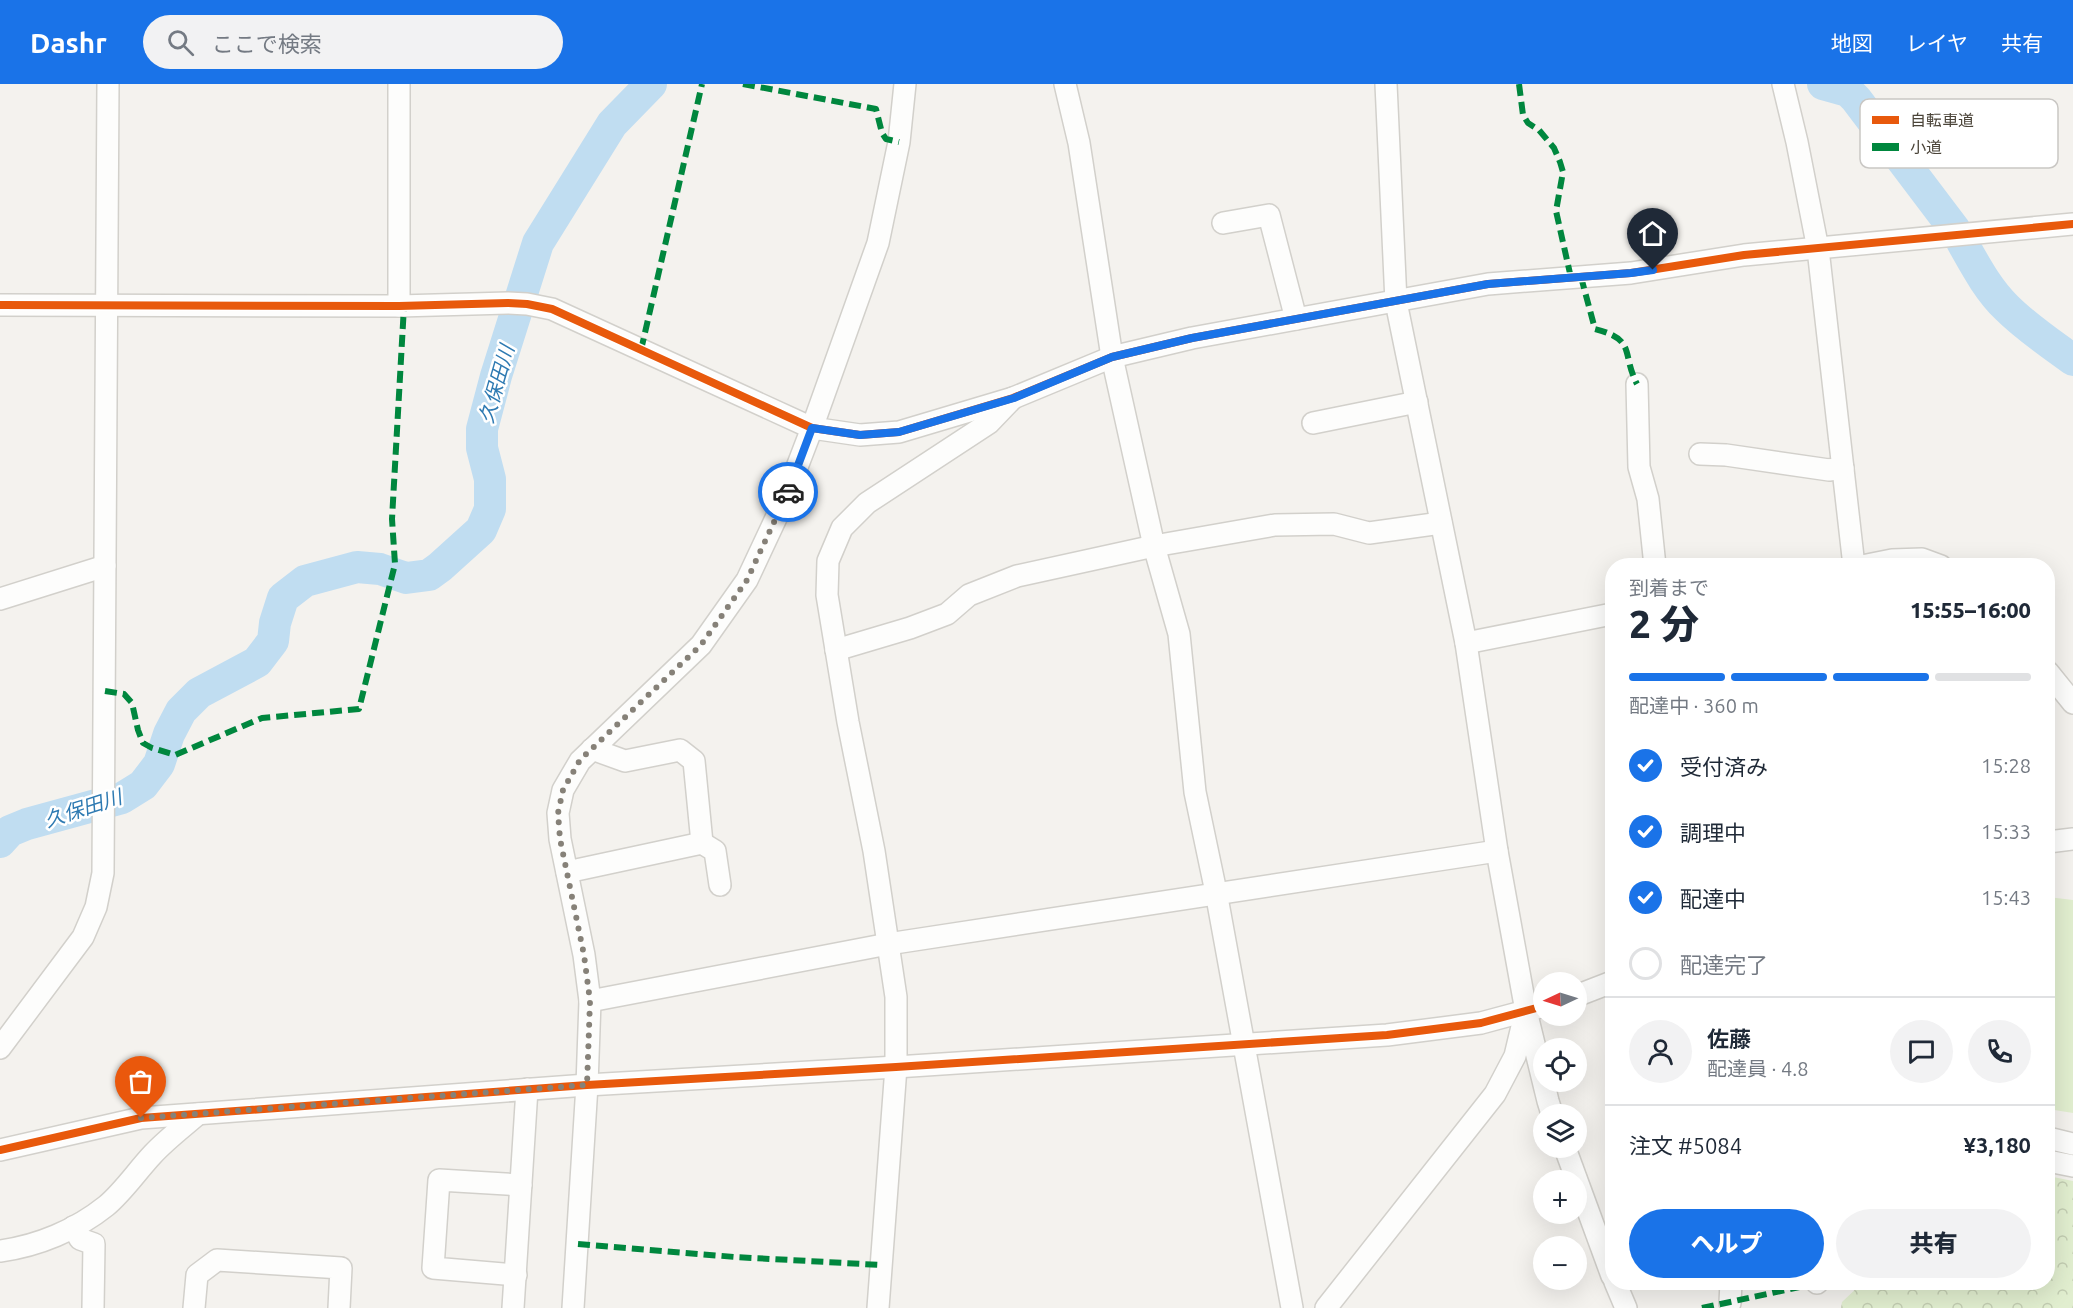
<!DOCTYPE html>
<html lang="ja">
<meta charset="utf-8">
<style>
:root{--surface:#fff;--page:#f2f2f3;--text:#1f2937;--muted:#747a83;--line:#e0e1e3;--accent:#1a73e8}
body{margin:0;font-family:Ubuntu,"Noto Sans JP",sans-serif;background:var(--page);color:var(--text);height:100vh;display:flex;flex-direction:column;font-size:22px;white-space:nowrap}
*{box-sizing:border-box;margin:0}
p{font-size:20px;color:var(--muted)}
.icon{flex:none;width:33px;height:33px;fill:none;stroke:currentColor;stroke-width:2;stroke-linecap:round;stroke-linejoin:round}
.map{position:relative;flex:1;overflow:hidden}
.details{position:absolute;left:1605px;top:474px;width:450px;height:732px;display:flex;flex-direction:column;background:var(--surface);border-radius:24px;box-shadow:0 6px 24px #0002}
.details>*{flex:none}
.needle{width:39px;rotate:266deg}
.tools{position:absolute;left:1533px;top:888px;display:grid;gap:12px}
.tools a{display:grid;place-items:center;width:54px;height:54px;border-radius:50%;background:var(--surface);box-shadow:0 6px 24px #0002;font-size:30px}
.pin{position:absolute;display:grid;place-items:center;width:51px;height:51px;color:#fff;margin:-62px -26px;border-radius:50% 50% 50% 0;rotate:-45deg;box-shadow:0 0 6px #0007}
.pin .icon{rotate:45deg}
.courier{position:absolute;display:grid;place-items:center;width:60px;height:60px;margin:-30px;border:4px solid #1a73e8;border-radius:50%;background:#fff;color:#222;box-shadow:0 2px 8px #0007}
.overview em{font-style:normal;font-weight:800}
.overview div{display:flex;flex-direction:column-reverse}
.overview{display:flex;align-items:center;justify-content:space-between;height:102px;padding:0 24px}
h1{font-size:39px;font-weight:800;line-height:45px}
.bar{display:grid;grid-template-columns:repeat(4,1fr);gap:9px 6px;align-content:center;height:72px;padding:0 24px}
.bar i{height:8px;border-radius:4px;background:var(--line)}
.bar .selected{background:var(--accent)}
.bar p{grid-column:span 4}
.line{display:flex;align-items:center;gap:15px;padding:0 24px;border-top:2px solid var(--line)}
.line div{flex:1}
.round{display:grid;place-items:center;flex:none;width:63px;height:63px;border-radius:32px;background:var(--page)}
ol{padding:0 24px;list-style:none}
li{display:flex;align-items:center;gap:18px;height:66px}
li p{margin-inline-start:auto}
li .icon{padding:6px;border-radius:50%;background:var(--accent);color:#fff;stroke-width:4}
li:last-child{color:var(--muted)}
li i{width:33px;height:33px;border:3px solid var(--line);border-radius:50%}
.action{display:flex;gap:12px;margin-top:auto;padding:12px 24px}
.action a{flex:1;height:69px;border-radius:36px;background:var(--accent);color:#fff;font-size:24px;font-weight:800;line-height:69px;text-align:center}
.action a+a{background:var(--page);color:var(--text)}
header{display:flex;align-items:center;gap:36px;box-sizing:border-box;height:84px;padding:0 30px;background:var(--accent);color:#fff}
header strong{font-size:28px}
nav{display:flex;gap:33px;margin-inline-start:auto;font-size:21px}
.search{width:420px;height:54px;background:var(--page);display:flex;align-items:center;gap:15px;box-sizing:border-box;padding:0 21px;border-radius:33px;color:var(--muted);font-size:22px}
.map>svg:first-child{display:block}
.park{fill:url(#park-crowns)}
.pitch{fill:#e1eecf}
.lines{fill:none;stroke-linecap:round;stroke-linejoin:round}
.river{stroke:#c0ddf1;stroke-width:32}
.minor-casing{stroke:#d2d0cb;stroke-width:24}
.minor{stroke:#fdfdfc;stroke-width:21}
.quiet{stroke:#00873e;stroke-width:6;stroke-dasharray:12 6;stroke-linecap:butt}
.cycleway-casing{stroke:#fff;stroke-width:11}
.cycleway{stroke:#e8590c;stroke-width:8}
.done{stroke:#868178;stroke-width:6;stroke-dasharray:0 10.8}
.route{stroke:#1a73e8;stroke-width:8}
.labels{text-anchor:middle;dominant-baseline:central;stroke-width:5;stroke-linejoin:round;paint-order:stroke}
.water-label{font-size:20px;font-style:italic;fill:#2e7ab2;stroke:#fff}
.key{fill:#fff;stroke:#c9c7c4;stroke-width:1.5}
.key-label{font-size:16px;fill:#4b4439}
</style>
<header>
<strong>Dashr</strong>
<div class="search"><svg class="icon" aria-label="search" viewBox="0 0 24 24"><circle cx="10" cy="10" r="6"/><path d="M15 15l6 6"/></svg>ここで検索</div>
<nav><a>地図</a><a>レイヤ</a><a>共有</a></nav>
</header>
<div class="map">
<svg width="2073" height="1224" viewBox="0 0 2073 1224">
<defs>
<pattern id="park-crowns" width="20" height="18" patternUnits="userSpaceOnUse" patternTransform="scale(1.5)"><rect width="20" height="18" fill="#e1eecf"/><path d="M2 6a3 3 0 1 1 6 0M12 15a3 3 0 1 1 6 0" fill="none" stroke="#c3cdb2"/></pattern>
</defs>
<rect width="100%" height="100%" fill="#f4f2ee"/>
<polygon class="park" points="2048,1092 2073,1097 2073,1224 1841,1224 1842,1218 1862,1199 2048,1198"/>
<polygon class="pitch" points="2048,813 2073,816 2073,1029 2048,1025"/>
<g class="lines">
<g class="river">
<polyline points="1823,0 1848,7 1856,15 1955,146"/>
<path d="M 1962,158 C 1975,181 1988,206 2007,224 C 2027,244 2050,259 2073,276"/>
<polyline points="0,758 10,747 27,740 122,714 143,701 159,680 169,650 181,627 199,609 257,578 273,557 275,539 283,514 305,497 357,483 380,485 406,494 429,491 440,483 481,446 490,425 490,395 482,364 482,345 496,292 538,159 612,40 651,0"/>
</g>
<g class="minor-casing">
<g id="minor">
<polyline points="399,0 399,222"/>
<polyline points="1065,0 1079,59 1112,273 1154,462 1179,550 1195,708 1216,808 1292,1224"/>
<polyline points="1386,0 1396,218 1466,559 1497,767 1526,927 1548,1017 1552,1030"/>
<polyline points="1783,0 1797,58 1818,165 1854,482"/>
<polyline points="1223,139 1269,131 1296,235"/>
<polyline points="0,221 399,222 508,219 527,220 552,225 812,344 860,351 899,348 1013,314 1112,273 1192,254 1488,200 1631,189 1744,171 2073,140"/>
<polyline points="1637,300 1639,383 1648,415 1655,482"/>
<polyline points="1313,339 1417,318"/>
<polyline points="1700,370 1726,371 1829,386 1843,384"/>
<polyline points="1862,482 1892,476 1922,475 1941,482"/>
<polyline points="0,515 105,482"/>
<polyline points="1466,559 1612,530"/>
<polyline points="836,566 910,544 947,530 969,511 1017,492 1154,462 1275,441 1334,440 1369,449 1441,439"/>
<polyline points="2048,588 2073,619"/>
<polyline points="592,665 625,677 680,666 694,677 702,759"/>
<polyline points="2048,758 2073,755"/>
<polyline points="567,788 702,759 715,767 720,801"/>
<polyline points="1576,912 1612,898"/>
<polyline points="590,917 888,860 1497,767"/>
<polyline points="0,964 83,853 96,823 103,789 108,0"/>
<polyline points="2048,1054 2073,1060"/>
<polyline points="1565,1064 1612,1192"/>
<polyline points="0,1066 141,1034 587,1001 896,983 1387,951 1481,939 1544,922"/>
<polyline points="2048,1077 2073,1082"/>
<polyline points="73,1143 80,1155 94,1160 93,1224"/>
<path d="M 0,1167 C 38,1162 76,1146 106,1122 C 123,1108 137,1087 153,1070 C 166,1056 183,1043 198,1030"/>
<polyline points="516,1191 433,1184 439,1096 521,1101"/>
<polyline points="1615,1198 1626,1224"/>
<polyline points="1817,1199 1818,1198"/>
<polyline points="1730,1219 1731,1198"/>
<polyline points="194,1224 197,1191 217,1176 341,1184 339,1224"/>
<polyline points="513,1224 527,1005"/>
<polyline points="573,1224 587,1001 590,917 584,871 560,755 558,729 563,706 580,677 701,561 747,496 784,417 812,344 878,159 899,58 905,0"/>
<polyline points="878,1224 896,983 896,913 874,767 848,638 827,511 828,477 842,444 867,419 989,339 1013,314"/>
<polyline points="1326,1224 1495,1010 1515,972 1525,930"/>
</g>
</g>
<use href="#minor" class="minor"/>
<g class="quiet">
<polyline points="743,0 876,25 882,49 886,55 899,58"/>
<polyline points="1519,0 1523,31 1528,39 1539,46 1554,64 1560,78 1563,88 1556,127 1571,194"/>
<path d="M 1581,193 L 1595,245 C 1637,256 1621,269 1637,300"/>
<polyline points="641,266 702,0"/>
<polyline points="105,607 124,610 132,619 138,646 143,659 152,664 175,671 262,634 359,625 395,480 392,435 404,222"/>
<polyline points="578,1160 735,1173 881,1181"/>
<polyline points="1702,1224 1823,1198"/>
</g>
<g class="cycleway-casing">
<g id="cycleway">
<polyline points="0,221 399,222 508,219 527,220 552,225 812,344 860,351 899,348 1013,314 1112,273 1192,254 1488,200 1631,189 1744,171 2073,140"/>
<polyline points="0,1066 141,1034 587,1001 896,983 1387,951 1481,939 1544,922"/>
</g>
</g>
<use href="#cycleway" class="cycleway"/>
</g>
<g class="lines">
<polyline class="done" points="141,1034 587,1001 590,917 584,871 560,755 558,729 563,706 580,676 701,561 747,496 788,408"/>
<polyline class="route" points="788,408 812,344 860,351 899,348 1014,314 1112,273 1192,254 1488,200 1631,189 1653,186"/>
</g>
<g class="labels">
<g class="water-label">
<text transform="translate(496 300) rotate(-74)">久保田川</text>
<text transform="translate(83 724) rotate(-18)">久保田川</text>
</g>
</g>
<rect x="1860" y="15" width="198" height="69" rx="9" class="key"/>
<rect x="1872" y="32" width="27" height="8" fill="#e8590c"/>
<rect x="1872" y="59" width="27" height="8" fill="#00873e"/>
<g class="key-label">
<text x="1910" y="42">自転車道</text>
<text x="1910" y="69">小道</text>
</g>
</svg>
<div class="tools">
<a><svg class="needle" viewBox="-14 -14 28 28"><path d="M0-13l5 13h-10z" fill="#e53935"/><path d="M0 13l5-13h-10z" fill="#747a83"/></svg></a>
<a><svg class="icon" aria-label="locate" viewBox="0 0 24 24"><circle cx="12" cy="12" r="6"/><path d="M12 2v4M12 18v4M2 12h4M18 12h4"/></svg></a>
<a><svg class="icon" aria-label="layers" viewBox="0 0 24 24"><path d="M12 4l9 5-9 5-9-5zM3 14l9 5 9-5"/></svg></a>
<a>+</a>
<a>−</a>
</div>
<div class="pin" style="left:141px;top:1034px;background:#ea580c"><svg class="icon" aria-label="bag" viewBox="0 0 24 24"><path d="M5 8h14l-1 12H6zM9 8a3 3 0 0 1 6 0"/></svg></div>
<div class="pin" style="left:1653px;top:186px;background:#1f2937"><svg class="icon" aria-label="home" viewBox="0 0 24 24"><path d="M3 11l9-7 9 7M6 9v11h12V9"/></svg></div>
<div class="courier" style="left:788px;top:408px"><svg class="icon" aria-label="car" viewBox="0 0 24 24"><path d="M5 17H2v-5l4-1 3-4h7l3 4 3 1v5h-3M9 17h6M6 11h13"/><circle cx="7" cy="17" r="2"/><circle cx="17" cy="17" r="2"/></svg></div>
<section class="details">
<div class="overview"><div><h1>2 分</h1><p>到着まで</p></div><em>15:55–16:00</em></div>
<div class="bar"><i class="selected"></i><i class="selected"></i><i class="selected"></i><i></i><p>配達中 · 360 m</p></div>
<ol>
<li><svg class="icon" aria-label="check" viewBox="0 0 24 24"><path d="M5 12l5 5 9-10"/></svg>受付済み<p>15:28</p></li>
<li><svg class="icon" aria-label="check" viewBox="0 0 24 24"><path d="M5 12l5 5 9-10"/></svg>調理中<p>15:33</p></li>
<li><svg class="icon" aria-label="check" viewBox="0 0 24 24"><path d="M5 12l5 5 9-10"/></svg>配達中<p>15:43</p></li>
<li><i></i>配達完了</li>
</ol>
<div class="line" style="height:108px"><a class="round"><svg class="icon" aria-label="person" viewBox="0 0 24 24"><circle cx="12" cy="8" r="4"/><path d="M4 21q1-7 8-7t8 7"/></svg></a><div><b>佐藤</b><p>配達員 · 4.8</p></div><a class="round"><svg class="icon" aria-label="chat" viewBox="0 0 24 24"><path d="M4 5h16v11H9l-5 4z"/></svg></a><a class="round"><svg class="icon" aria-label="phone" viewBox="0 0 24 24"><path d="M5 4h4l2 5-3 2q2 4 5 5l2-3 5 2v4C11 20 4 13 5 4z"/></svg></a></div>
<div class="line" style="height:78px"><div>注文 #5084</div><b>¥3,180</b></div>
<div class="action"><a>ヘルプ</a><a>共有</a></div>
</section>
</div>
